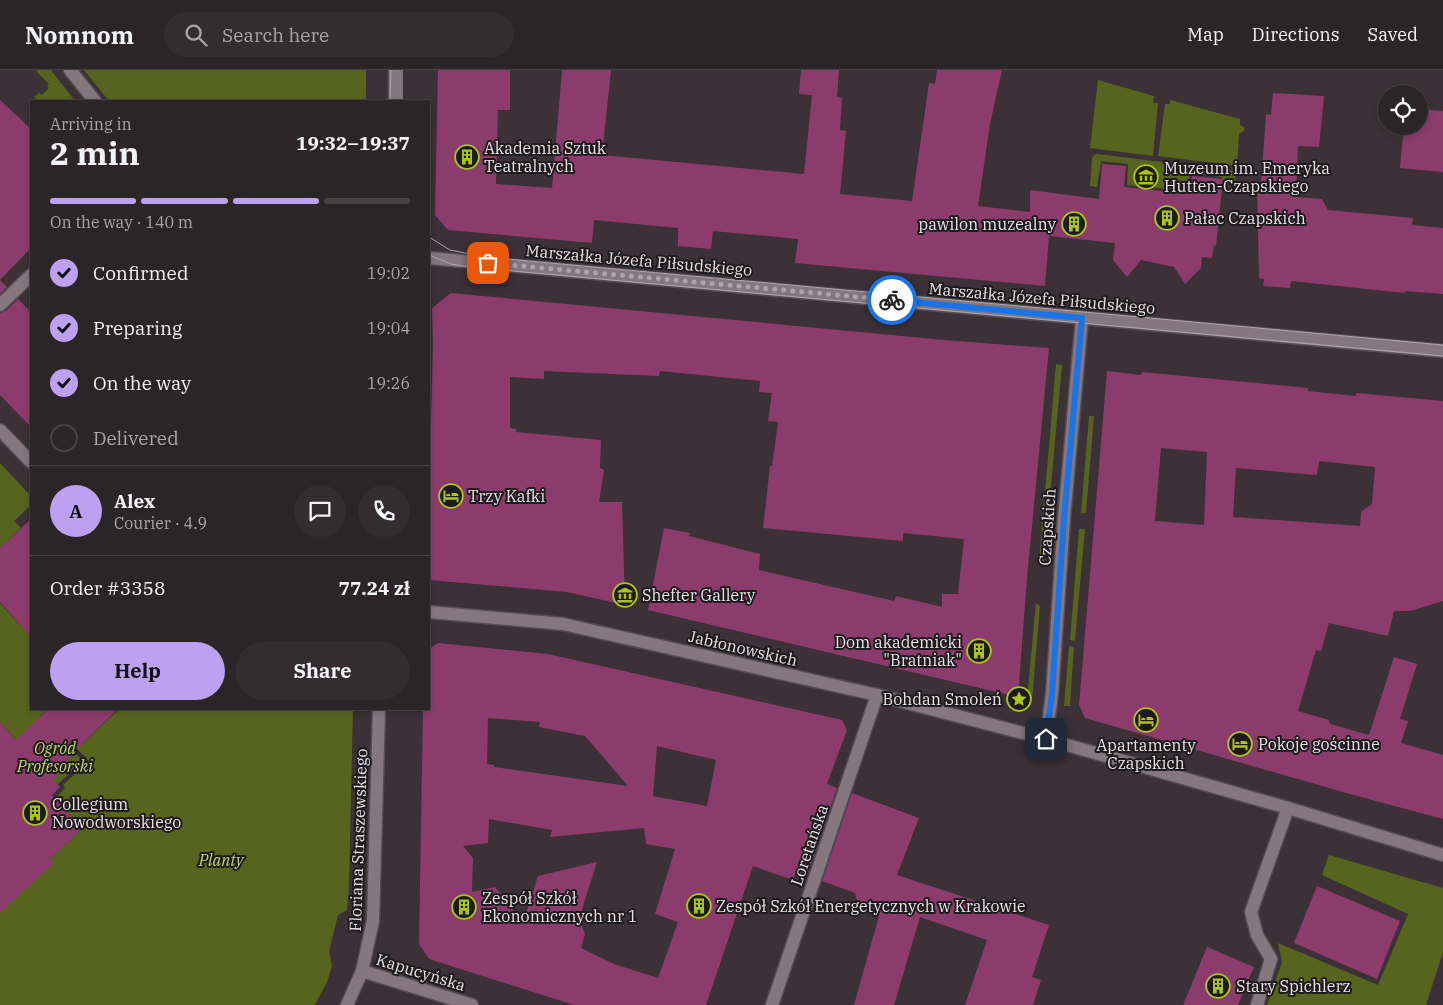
<!DOCTYPE html>
<meta charset="utf-8">
<style>
:root{--surface:#2c2528;--page:#342d30;--text:#f1f3f6;--muted:#a6a5a8;--line:#484245;--accent:#bca0f2}
body{margin:0;font-family:"IBM Plex Serif",serif;background:var(--page);color:var(--text);height:100vh;display:flex;flex-direction:column;font-size:19px;white-space:nowrap}
*{box-sizing:border-box;margin:0}
p{font-size:16px;color:var(--muted)}
.icon{flex:none;width:28px;height:28px;fill:none;stroke:currentColor;stroke-width:2;stroke-linecap:round;stroke-linejoin:round}
.map{position:relative;flex:1;overflow:hidden}
.side{position:absolute;left:30px;top:30px;width:400px;height:610px;display:flex;flex-direction:column;background:var(--surface);border-radius:0px;box-shadow:0 2px 8px #0003,0 0 0 1px var(--line)}
.side>*{flex:none}
.controls{position:absolute;left:1378px;top:15px;display:grid;gap:10px}
.controls a{display:grid;place-items:center;width:50px;height:50px;border-radius:50%;background:var(--surface);box-shadow:0 2px 8px #0003,0 0 0 1px var(--line);font-size:25px}
.pin{position:absolute;display:grid;place-items:center;width:42px;height:42px;color:#fff;margin:-21px;border-radius:10px;box-shadow:0 2px 8px #0006}
.courier{position:absolute;display:grid;place-items:center;width:50px;height:50px;margin:-25px;border:4px solid #1a73e8;border-radius:50%;background:#fff;color:#222;box-shadow:0 1px 6px #0007}
.summary em{font-style:normal;font-weight:800}
.summary div{display:flex;flex-direction:column-reverse}
.summary{display:flex;align-items:center;justify-content:space-between;height:85px;padding:0 20px}
h1{font-size:32px;font-weight:800;line-height:38px}
.bar{display:grid;grid-template-columns:repeat(4,1fr);gap:8px 5px;align-content:center;height:60px;padding:0 20px}
.bar i{height:6px;border-radius:4px;background:var(--line)}
.bar .current{background:var(--accent)}
.bar p{grid-column:span 4}
.line{display:flex;align-items:center;gap:12px;padding:0 20px;border-top:1px solid var(--line)}
.line div{flex:1}
.round{display:grid;place-items:center;flex:none;width:52px;height:52px;border-radius:26px;background:var(--page)}
ol{padding:0 20px;list-style:none}
li{display:flex;align-items:center;gap:15px;height:55px}
li p{margin-inline-start:auto}
li .icon{padding:5px;border-radius:50%;background:var(--accent);color:#111;stroke-width:4}
li:last-child{color:var(--muted)}
li i{width:28px;height:28px;border:2px solid var(--line);border-radius:50%}
.cta{display:flex;gap:10px;margin-top:auto;padding:10px 20px}
.cta a{flex:1;height:58px;border-radius:30px;background:var(--accent);color:#111;font-size:20px;font-weight:800;line-height:58px;text-align:center}
.cta a+a{background:var(--page);color:var(--text)}
header{display:flex;align-items:center;gap:30px;box-sizing:border-box;height:70px;padding:0 25px;background:var(--surface);border-bottom:1px solid var(--line)}
header strong{font-size:24px}
nav{display:flex;gap:28px;margin-inline-start:auto;font-size:18px}
.search{width:350px;height:45px;background:var(--page);display:flex;align-items:center;gap:12px;box-sizing:border-box;padding:0 18px;border-radius:28px;color:var(--muted);font-size:19px}
.map>svg:first-child{display:block}
.green{fill:#56641e}
.building{fill:#8c3c6c;fill-rule:evenodd}
.lines{fill:none;stroke-linecap:round;stroke-linejoin:round}
.minor-casing{stroke:#554d52;stroke-width:15}
.tertiary-casing{stroke:#554d52;stroke-width:15}
.minor{stroke:#84787e;stroke-width:12}
.tertiary{stroke:#84787e;stroke-width:12}
.tram{stroke:#aea7ab;stroke-width:1}
.done{stroke:#aba4a8;stroke-width:5;stroke-dasharray:0 9}
.route{stroke:#1a73e8;stroke-width:6}
.labels{text-anchor:middle;dominant-baseline:central;stroke-width:4;stroke-linejoin:round;paint-order:stroke}
.poi-label{font-size:16px;fill:#e8e2e5;stroke:#1f1a1d;text-anchor:start}
.street-label{font-size:16px;fill:#e8e2e5;stroke:#1f1a1d}
.park-label{font-size:16px;font-style:italic;fill:#c1dc61;stroke:#1f1a1d}
</style>
<header>
<strong>Nomnom</strong>
<div class="search"><svg class="icon" aria-label="search" viewBox="0 0 24 24"><circle cx="10" cy="10" r="6"/><path d="M15 15l6 6"/></svg>Search here</div>
<nav><a>Map</a><a>Directions</a><a>Saved</a></nav>
</header>
<div class="map">
<svg width="1443" height="935" viewBox="0 0 1443 935">
<rect width="100%" height="100%" fill="#3b3136"/>
<g class="green">
<polygon points="38,0 51,0 75,31 35,31 36,29 34,27 39,23 42,25 49,18 47,16 49,14 36,1"/>
<polygon points="84,0 366,0 366,31 109,31"/>
<polygon points="1098,10 1154,26 1153,33 1158,33 1153,86 1090,78"/>
<polygon points="1170,30 1240,49 1240,55 1244,57 1245,60 1239,64 1237,96 1158,86 1165,34 1170,34"/>
<polygon points="1097,84 1236,101 1235,111 1222,110 1222,107 1190,103 1188,121 1127,115 1128,94 1101,91 1097,117 1090,116 1092,88 1094,85"/>
<polygon points="1056,294 1062,295 1044,493 1039,493"/>
<polygon points="1089,346 1094,346 1086,443 1081,443"/>
<polygon points="0,393 31,426 31,435 14,451 21,458 0,478"/>
<polygon points="1079,459 1085,459 1075,571 1070,570"/>
<polygon points="0,533 22,557 31,549 31,639 48,639 40,646 83,691 57,715 0,652"/>
<polygon points="1036,533 1040,536 1032,630 1027,629"/>
<polygon points="1069,576 1074,577 1070,636 1064,636"/>
<polygon points="119,639 353,639 349,815 347,840 338,845 329,881 332,896 327,912 315,935 0,935 0,843 50,789 83,758 55,728 65,718 63,715 89,691 77,679"/>
<polygon points="1329,785 1443,818 1443,882 1426,935 1267,935 1282,892 1278,873 1378,915 1408,844 1322,805"/>
</g>
<g class="building">
<polygon points="438,0 510,0 510,40 498,40 496,114 552,118 562,0 611,0 602,85 804,104 812,25 799,24 801,0 839,0 837,27 842,28 840,60 846,61 840,124 912,131 929,13 935,14 937,0 1002,0 990,54 978,136 1030,142 1030,120 1099,129 1102,94 1126,96 1124,117 1190,124 1192,106 1223,109 1216,176 1214,175 1212,188 1202,187 1201,198 1185,214 1174,197 1141,190 1127,207 1113,190 1115,173 1049,166 1045,216 795,193 798,169 713,161 711,179 678,176 678,158 594,150 592,173 448,160 435,145"/>
<polygon points="1273,23 1324,26 1319,77 1298,76 1296,127 1322,129 1328,140 1413,148 1412,155 1443,158 1443,224 1405,221 1405,223 1291,211 1290,218 1263,216 1264,209 1259,208 1257,112 1261,113 1266,44 1271,45"/>
<polygon points="0,30 31,59 31,178 0,210 7,217 0,224"/>
<polygon points="1419,39 1443,41 1443,102 1400,98 1404,56 1419,56"/>
<polygon points="451,223 944,270 1049,278 1027,508 1018,627 648,540 664,458 690,463 689,466 760,484 759,500 894,531 896,526 942,537 942,524 958,524 964,469 903,463 903,471 763,458 770,396 772,396 778,352 768,351 772,323 759,322 760,311 660,301 659,306 544,301 544,309 510,307 510,358 516,359 516,362 601,370 600,398 604,400 599,432 622,432 625,535 567,522 429,510 429,426 433,275 432,238"/>
<polygon points="18,229 31,242 31,357 0,325 0,243 6,241"/>
<path d="M 1107,301 L 1141,305 L 1142,302 L 1308,318 L 1308,321 L 1356,326 L 1356,323 L 1443,331 L 1443,531 L 1410,541 L 1394,541 L 1388,566 L 1329,553 L 1321,581 L 1316,580 L 1298,641 L 1329,650 L 1330,654 L 1369,665 L 1394,587 L 1417,594 L 1400,649 L 1408,651 L 1401,673 L 1443,685 L 1443,749 L 1350,724 L 1085,648 L 1079,635 ZM 1161,378 L 1207,382 L 1204,455 L 1155,451 ZM 1319,391 L 1375,397 L 1372,434 L 1361,442 L 1360,456 L 1233,447 L 1236,398 L 1317,405 Z"/>
<polygon points="31,449 31,567 0,532 0,478"/>
<path d="M 438,573 L 548,584 L 842,650 L 847,660 L 827,714 L 837,718 L 807,806 L 796,802 L 793,810 L 753,796 L 706,935 L 574,935 L 429,889 L 419,874 L 423,639 L 429,639 L 429,579 ZM 488,648 L 540,652 L 539,657 L 585,666 L 628,716 L 494,697 L 494,695 L 487,694 ZM 657,676 L 716,690 L 707,736 L 653,726 ZM 489,749 L 552,760 L 550,767 L 644,758 L 646,774 L 675,779 L 655,844 L 678,852 L 658,908 L 614,894 L 581,878 L 585,864 L 579,849 L 597,792 L 538,806 L 523,853 L 495,817 L 472,822 L 473,788 L 463,776 L 488,773 Z"/>
<polygon points="48,639 118,639 75,681 53,710 60,717 52,725 83,758 50,789 54,793 0,843 0,652 16,670"/>
<polygon points="852,723 919,748 897,805 1049,855 1032,907 1041,910 1033,935 965,935 987,870 920,847 894,935 854,935 879,846 858,836 855,823 822,811"/>
<polygon points="1317,816 1400,851 1377,909 1294,873"/>
<polygon points="1207,877 1254,897 1238,935 1183,935"/>
</g>
<g class="lines">
<g class="minor-casing">
<g id="minor">
<polyline points="70,0 95,31"/>
<polyline points="0,235 31,205"/>
<polyline points="0,360 31,392"/>
<polyline points="429,542 563,554 877,625 1046,669 1288,738 1443,785"/>
<polyline points="1046,669 1052,624 1064,449 1082,248"/>
<polyline points="362,901 472,935"/>
<polyline points="347,935 362,901 373,851 379,639"/>
<polyline points="772,935 877,625"/>
<polyline points="1257,935 1271,889 1257,865 1251,842 1288,738"/>
</g>
</g>
<g class="tertiary-casing">
<g id="tertiary">
<polyline points="395,31 395,0"/>
<polyline points="429,188 1443,281"/>
</g>
</g>
<use href="#minor" class="minor"/>
<use href="#tertiary" class="tertiary"/>
<g class="tram">
<polyline points="390,31 391,0"/>
<polyline points="402,31 402,0"/>
<polyline points="429,167 450,180 485,187 1443,275"/>
<polyline points="429,185 451,194 469,197 1443,286"/>
</g>
</g>
<g class="lines">
<polyline class="done" points="488,193 892,230"/>
<polyline class="route" points="892,230 1082,248 1064,449 1052,624 1046,669"/>
</g>
<defs>
<g id="building-ring" transform="scale(1.25)"><circle r="9.5" fill="#1f1a1d" stroke="#a9c719" stroke-width="1.5"/><path d="M-4-6H4V6H1V3H-1V6H-4ZM-2.5-4.3h1.7v1.8h-1.7ZM.8-4.3h1.7v1.8H.8ZM-2.5-1h1.7V.8h-1.7ZM.8-1h1.7V.8H.8Z" fill="#a9c719"/></g>
<g id="museum-ring" transform="scale(1.25)"><circle r="9.5" fill="#1f1a1d" stroke="#a9c719" stroke-width="1.5"/><path d="M0-6L6-3V-2H-6V-3ZM-5-1h2V3h-2ZM-1-1h2V3h-2ZM3-1h2V3H3ZM-6 4H6V6H-6Z" fill="#a9c719"/></g>
<g id="hotel-ring" transform="scale(1.25)"><circle r="9.5" fill="#1f1a1d" stroke="#a9c719" stroke-width="1.5"/><path d="M-6-4.5h1.5V1H6V5H4.5V3h-9V5H-6ZM-4 0a1.8 1.8 0 1 1 3.6 0ZM.5 0V-2.5h3Q6-2.5 6 0Z" fill="#a9c719"/></g>
<g id="sight-ring" transform="scale(1.25)"><circle r="9.5" fill="#1f1a1d" stroke="#a9c719" stroke-width="1.5"/><path d="M0-6L1.8-2.2L6-1.7L2.9 1.2L3.7 5.4L0 3.3L-3.7 5.4L-2.9 1.2L-6-1.7L-1.8-2.2Z" fill="#a9c719"/></g>
</defs>
<g fill-rule="evenodd">
<use href="#building-ring" x="467" y="87"/>
<use href="#museum-ring" x="1146" y="107"/>
<use href="#building-ring" x="1167" y="148"/>
<use href="#building-ring" x="1074" y="154"/>
<use href="#hotel-ring" x="451" y="426"/>
<use href="#museum-ring" x="625" y="525"/>
<use href="#building-ring" x="979" y="581"/>
<use href="#sight-ring" x="1019" y="629"/>
<use href="#hotel-ring" x="1146" y="650"/>
<use href="#hotel-ring" x="1240" y="674"/>
<use href="#building-ring" x="35" y="743"/>
<use href="#building-ring" x="699" y="836"/>
<use href="#building-ring" x="464" y="837"/>
<use href="#building-ring" x="1218" y="916"/>
</g>
<g class="labels">
<g class="poi-label">
<text x="484" y="78">Akademia Sztuk<tspan x="484" dy="18">Teatralnych</tspan></text>
<text x="1164" y="98">Muzeum im. Emeryka<tspan x="1164" dy="18">Hutten-Czapskiego</tspan></text>
<text x="1184" y="148">Pałac Czapskich</text>
<text x="1056" y="154" text-anchor="end">pawilon muzealny</text>
<text x="468" y="426">Trzy Kafki</text>
<text x="642" y="525">Shefter Gallery</text>
<text x="962" y="572" text-anchor="end">Dom akademicki<tspan x="962" dy="18">"Bratniak"</tspan></text>
<text x="1002" y="629" text-anchor="end">Bohdan Smoleń</text>
<text x="1258" y="674">Pokoje gościnne</text>
<text x="1146" y="675" text-anchor="middle">Apartamenty<tspan x="1146" dy="18">Czapskich</tspan></text>
<text x="52" y="734">Collegium<tspan x="52" dy="18">Nowodworskiego</tspan></text>
<text x="482" y="828">Zespół Szkół<tspan x="482" dy="18">Ekonomicznych nr 1</tspan></text>
<text x="716" y="836">Zespół Szkół Energetycznych w Krakowie</text>
<text x="1236" y="916">Stary Spichlerz</text>
</g>
<g class="street-label">
<text transform="translate(639 190) rotate(5)">Marszałka Józefa Piłsudskiego</text>
<text transform="translate(1042 228) rotate(5)">Marszałka Józefa Piłsudskiego</text>
<text transform="translate(1047 457) rotate(-86)">Czapskich</text>
<text transform="translate(743 578) rotate(13)">Jabłonowskich</text>
<text transform="translate(358 770) rotate(-88)">Floriana Straszewskiego</text>
<text transform="translate(809 775) rotate(-71)">Loretańska</text>
<text transform="translate(421 902) rotate(17)">Kapucyńska</text>
</g>
<g class="park-label">
<text x="55" y="678">Ogród<tspan x="55" dy="18">Profesorski</tspan></text>
<text x="221" y="790">Planty</text>
</g>
</g>
</svg>
<div class="controls">
<a><svg class="icon" aria-label="locate" viewBox="0 0 24 24"><circle cx="12" cy="12" r="6"/><path d="M12 2v4M12 18v4M2 12h4M18 12h4"/></svg></a>
</div>
<div class="pin" style="left:488px;top:193px;background:#ea580c"><svg class="icon" aria-label="bag" viewBox="0 0 24 24"><path d="M5 8h14l-1 12H6zM9 8a3 3 0 0 1 6 0"/></svg></div>
<div class="pin" style="left:1046px;top:669px;background:#1f2937"><svg class="icon" aria-label="home" viewBox="0 0 24 24"><path d="M3 11l9-7 9 7M6 9v11h12V9"/></svg></div>
<div class="courier" style="left:892px;top:230px"><svg class="icon" aria-label="bike" viewBox="0 0 24 24"><circle cx="6" cy="16" r="4"/><circle cx="18" cy="16" r="4"/><path d="M6 16l4-8h5l3 8M10 8l3 8H6M13 5h3"/></svg></div>
<section class="side">
<div class="summary"><div><h1>2 min</h1><p>Arriving in</p></div><em>19:32–19:37</em></div>
<div class="bar"><i class="current"></i><i class="current"></i><i class="current"></i><i></i><p>On the way · 140 m</p></div>
<ol>
<li><svg class="icon" aria-label="check" viewBox="0 0 24 24"><path d="M5 12l5 5 9-10"/></svg>Confirmed<p>19:02</p></li>
<li><svg class="icon" aria-label="check" viewBox="0 0 24 24"><path d="M5 12l5 5 9-10"/></svg>Preparing<p>19:04</p></li>
<li><svg class="icon" aria-label="check" viewBox="0 0 24 24"><path d="M5 12l5 5 9-10"/></svg>On the way<p>19:26</p></li>
<li><i></i>Delivered</li>
</ol>
<div class="line" style="height:90px"><b class="round" style="background:var(--accent);color:#111">A</b><div><b>Alex</b><p>Courier · 4.9</p></div><a class="round"><svg class="icon" aria-label="chat" viewBox="0 0 24 24"><path d="M4 5h16v11H9l-5 4z"/></svg></a><a class="round"><svg class="icon" aria-label="phone" viewBox="0 0 24 24"><path d="M5 4h4l2 5-3 2q2 4 5 5l2-3 5 2v4C11 20 4 13 5 4z"/></svg></a></div>
<div class="line" style="height:65px"><div>Order #3358</div><b>77.24 zł</b></div>
<div class="cta"><a>Help</a><a>Share</a></div>
</section>
</div>
